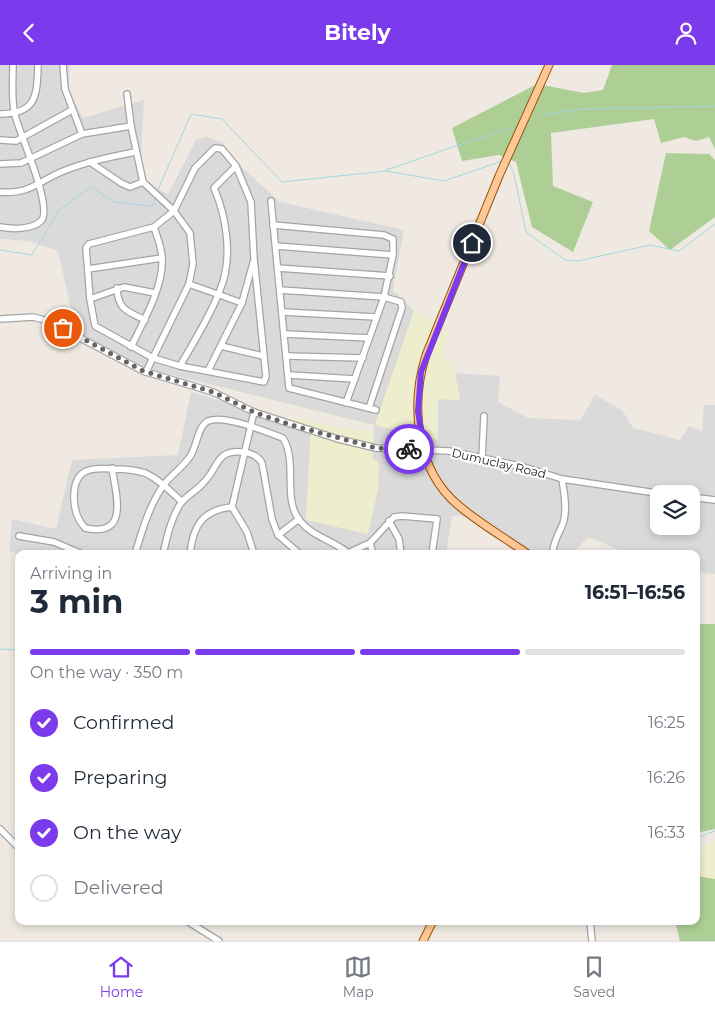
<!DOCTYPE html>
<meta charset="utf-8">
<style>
:root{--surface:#fff;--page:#f6f6f7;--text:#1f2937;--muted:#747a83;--line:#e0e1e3;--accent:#7c3aed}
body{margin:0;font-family:Montserrat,sans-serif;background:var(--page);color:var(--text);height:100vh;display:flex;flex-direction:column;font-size:19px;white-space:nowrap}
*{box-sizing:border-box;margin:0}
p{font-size:16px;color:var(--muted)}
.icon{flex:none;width:28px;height:28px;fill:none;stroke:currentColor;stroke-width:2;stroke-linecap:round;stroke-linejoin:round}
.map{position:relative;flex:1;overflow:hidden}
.sheet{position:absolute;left:15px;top:485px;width:685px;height:375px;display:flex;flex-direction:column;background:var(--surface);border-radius:10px;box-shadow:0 2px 8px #0003}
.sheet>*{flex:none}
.tools{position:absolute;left:650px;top:420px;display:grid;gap:10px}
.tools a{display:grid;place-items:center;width:50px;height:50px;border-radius:10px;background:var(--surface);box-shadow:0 2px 8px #0003;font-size:25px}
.pin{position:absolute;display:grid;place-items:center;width:42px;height:42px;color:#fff;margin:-21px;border:2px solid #fff;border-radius:50%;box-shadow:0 1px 5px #0007}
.courier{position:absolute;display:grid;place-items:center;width:50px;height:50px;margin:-25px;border:4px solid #7c3aed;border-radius:50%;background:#fff;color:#222;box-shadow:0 1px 6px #0007}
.overview em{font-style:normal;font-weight:700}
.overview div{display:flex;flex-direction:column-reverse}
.overview{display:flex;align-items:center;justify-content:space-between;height:85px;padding:0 15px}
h1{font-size:32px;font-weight:700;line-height:38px}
.bar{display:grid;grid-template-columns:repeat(4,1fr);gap:8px 5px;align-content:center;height:60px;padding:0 15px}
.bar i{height:6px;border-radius:4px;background:var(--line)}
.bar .current{background:var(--accent)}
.bar p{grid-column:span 4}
ol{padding:0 15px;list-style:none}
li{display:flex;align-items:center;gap:15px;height:55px}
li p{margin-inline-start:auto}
li .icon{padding:5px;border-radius:50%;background:var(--accent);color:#fff;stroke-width:4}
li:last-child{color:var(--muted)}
li i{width:28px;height:28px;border:2px solid var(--line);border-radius:50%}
header{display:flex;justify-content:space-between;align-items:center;height:65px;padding:0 15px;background:var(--accent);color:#fff;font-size:22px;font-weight:700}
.dock{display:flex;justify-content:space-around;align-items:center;height:70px;border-top:1px solid var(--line);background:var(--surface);font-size:14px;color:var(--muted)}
.dock a{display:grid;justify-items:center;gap:2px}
.dock .current{color:var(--accent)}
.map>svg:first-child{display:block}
.residential{fill:#dbdada;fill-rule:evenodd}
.farmland{fill:#eeedcd}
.forest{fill:#adcf96}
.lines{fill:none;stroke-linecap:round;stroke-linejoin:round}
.stream{stroke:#a1d7de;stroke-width:1}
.minor-casing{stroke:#a4a4a4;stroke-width:8}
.major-casing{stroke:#965400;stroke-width:9}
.minor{stroke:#fff;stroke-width:5.5}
.major{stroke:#fec797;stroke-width:7}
.done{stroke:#666462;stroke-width:5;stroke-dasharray:0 9}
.route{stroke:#7c3aed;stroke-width:6}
.labels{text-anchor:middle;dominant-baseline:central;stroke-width:4.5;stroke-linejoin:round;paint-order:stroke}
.street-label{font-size:12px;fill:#1d1d1d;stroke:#fff}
</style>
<header><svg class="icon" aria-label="back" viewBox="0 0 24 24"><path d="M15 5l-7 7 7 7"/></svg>Bitely<svg class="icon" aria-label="person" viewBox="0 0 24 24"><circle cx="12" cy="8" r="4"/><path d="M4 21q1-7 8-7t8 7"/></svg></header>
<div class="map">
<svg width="715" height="876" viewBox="0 0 715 876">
<rect width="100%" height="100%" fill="#efe9e2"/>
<path class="residential" d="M 0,0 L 69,0 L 69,26 L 83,53 L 144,35 L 141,92 L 145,117 L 168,129 L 196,75 L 206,72 L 222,77 L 235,96 L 280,137 L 404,165 L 393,225 L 414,246 L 375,360 L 438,334 L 460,335 L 455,308 L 500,311 L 498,337 L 528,353 L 580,355 L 595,330 L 622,345 L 633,363 L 680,375 L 689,361 L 702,366 L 704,340 L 715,340 L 715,509 L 696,507 L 696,489 L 629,489 L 588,472 L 572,489 L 533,489 L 486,467 L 477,452 L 452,451 L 446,489 L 19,489 L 9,486 L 12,454 L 56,464 L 72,395 L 178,390 L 191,327 L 311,363 L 306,455 L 372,393 L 374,360 L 149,304 L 76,267 L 58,186 L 29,176 L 0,174 ZM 659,429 L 691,429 L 691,461 L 659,461 Z"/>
<g class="farmland">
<polygon points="414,246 448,266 442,296 453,296 460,335 438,334 438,375 375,360"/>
<polygon points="295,352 339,363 374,367 372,393 379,398 378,424 368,469 306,455 311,364 294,358"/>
<polygon points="715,775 715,814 696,811 704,780"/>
</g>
<g class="forest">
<polygon points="612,0 715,0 715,84 709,72 696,76 684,72 661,78 654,54 551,68 553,121 593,137 573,187 532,162 516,97 499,90 462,96 452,63 537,19 584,28 603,25"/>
<polygon points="666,88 709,89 715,95 715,152 670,185 649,166"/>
<polygon points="696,559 715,559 715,764 696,768"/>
<polygon points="696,811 715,814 715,876 680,876 675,856 696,856"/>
</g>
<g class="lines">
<g class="stream">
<polyline points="542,50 584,44 715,41"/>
<polyline points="509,97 514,109 526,167 565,195 578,196 650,180 679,186 715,159"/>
<polyline points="386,105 509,63"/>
<polyline points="157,127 191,49 222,54 282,117 386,106 444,116 502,96"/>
<polyline points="0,185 32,190 59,145 91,122 114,137 152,141 156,131"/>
<polyline points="0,584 19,585"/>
<polyline points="696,773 715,766"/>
</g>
<g class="minor-casing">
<g id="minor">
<polyline points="63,0 65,24 82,69"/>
<polyline points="127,29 131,61 143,117 174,146 190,168 193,199 189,219 146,307"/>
<path d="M 0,49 C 37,49 37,30 38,0"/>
<polyline points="0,75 16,76 72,45"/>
<polygon points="215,83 222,84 236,101 251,137 254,194 266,311 264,317 180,301 153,293 95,261 90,234 86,183 89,179 154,162 174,146 195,103"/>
<polyline points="90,97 121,118 130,122 143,117"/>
<polyline points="0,99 21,98 82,69 131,61"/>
<path d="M 0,127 C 30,129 36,118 61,107 C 85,97 110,92 135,87"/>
<polyline points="271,136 289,323 376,345"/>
<polyline points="273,160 384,170 393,174 393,190 384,232 346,338"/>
<path d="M 0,162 C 11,164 32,165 41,156 C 54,143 19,68 15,50 C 11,35 13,16 13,0"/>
<polyline points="276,181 393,190"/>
<polyline points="278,203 390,211"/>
<polyline points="88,204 162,193"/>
<polyline points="189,219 242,238"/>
<path d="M 117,223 C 118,245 127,246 145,255"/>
<polyline points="280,225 384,232 401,237 402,243 369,343"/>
<polyline points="90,234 124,222 155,228"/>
<polyline points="283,247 376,252"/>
<polyline points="0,254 33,252 48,256 143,306 213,327 254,347 338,374 376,383 449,386 524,402 562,414 663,429"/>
<polyline points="286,269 369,273"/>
<polyline points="221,281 263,291"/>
<path d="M 131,282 C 143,257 164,221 162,193 C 162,183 157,172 154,162"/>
<polyline points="287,291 363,293"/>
<path d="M 180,301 C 194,276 210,252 220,225 C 233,194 227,153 214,123 L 236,101"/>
<polyline points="208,306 242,238 253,198"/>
<polyline points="289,310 355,314"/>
<polyline points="482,393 484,351"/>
<path d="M 112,403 C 116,430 130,473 85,463 C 77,454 75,446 74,435 C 73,404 89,402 114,404 C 125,404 135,405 145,408 C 159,414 171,427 182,437"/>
<polyline points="691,432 715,435"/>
<polyline points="232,442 254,347"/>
<polyline points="232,442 247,467 254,489"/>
<polyline points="389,456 399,474 401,489"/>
<polyline points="278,470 299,454"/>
<polyline points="19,471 54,477 82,489"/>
<polyline points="370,478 373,489"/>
<path d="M 553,485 C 555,472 561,466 564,455 C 567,442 564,427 562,414"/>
<polyline points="348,488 370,478 394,452 402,451 437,454 432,489"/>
<path d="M 135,489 C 142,466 149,441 163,421 C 171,409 184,402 191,390 C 197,380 198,361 208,356 C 224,349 267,367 283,373 C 298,397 282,434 300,456 C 313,472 333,475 348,488"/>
<path d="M 163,489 C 167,472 171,453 181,438 C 187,430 198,425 204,417 C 219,402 216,384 243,387 C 252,388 258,391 262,398 L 272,454 L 278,470 L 300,489"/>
<path d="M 190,489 C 193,460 203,445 232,442"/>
<polyline points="0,764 19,783"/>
<polyline points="187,856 219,876"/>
<polyline points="590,856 592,876"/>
</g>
</g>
<g class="major-casing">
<g id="major">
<path d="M 528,489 C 505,473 479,458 458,440 C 416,405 410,340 426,290 L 499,111 L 549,0"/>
<polyline points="423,876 433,856"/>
</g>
</g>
<use href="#minor" class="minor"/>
<use href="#major" class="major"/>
</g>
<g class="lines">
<polyline class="done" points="63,263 143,306 213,327 254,347 291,360 376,383 409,384"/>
<polyline class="route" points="409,384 424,385 418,346 421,307 472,178"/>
</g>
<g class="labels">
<g class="street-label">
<text transform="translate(499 398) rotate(13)">Dumuclay Road</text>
</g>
</g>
</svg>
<div class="tools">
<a><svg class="icon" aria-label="layers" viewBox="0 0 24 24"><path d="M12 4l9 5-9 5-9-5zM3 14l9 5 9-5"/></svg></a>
</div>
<div class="pin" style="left:63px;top:263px;background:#ea580c"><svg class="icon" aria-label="bag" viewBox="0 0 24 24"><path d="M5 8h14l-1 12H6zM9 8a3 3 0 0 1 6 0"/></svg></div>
<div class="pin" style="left:472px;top:178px;background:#1f2937"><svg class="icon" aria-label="home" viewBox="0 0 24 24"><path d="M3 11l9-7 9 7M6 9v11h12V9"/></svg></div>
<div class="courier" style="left:409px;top:384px"><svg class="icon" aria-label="bike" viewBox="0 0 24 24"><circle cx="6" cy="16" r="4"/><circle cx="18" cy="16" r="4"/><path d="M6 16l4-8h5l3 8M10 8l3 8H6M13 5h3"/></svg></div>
<section class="sheet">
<div class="overview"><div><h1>3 min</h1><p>Arriving in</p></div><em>16:51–16:56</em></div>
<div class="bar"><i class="current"></i><i class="current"></i><i class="current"></i><i></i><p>On the way · 350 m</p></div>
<ol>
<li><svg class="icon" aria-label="check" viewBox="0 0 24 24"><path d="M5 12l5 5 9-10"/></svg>Confirmed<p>16:25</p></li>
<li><svg class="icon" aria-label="check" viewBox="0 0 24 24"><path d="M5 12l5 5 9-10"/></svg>Preparing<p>16:26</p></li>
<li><svg class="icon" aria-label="check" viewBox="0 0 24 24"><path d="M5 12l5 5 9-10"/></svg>On the way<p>16:33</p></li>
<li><i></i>Delivered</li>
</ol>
</section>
</div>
<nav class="dock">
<a class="current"><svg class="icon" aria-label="home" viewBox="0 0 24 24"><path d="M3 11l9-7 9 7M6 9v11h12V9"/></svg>Home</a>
<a><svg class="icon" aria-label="map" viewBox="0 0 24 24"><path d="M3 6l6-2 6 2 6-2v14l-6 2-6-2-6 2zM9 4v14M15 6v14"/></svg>Map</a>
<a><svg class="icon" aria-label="saved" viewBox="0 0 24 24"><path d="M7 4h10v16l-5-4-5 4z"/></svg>Saved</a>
</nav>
